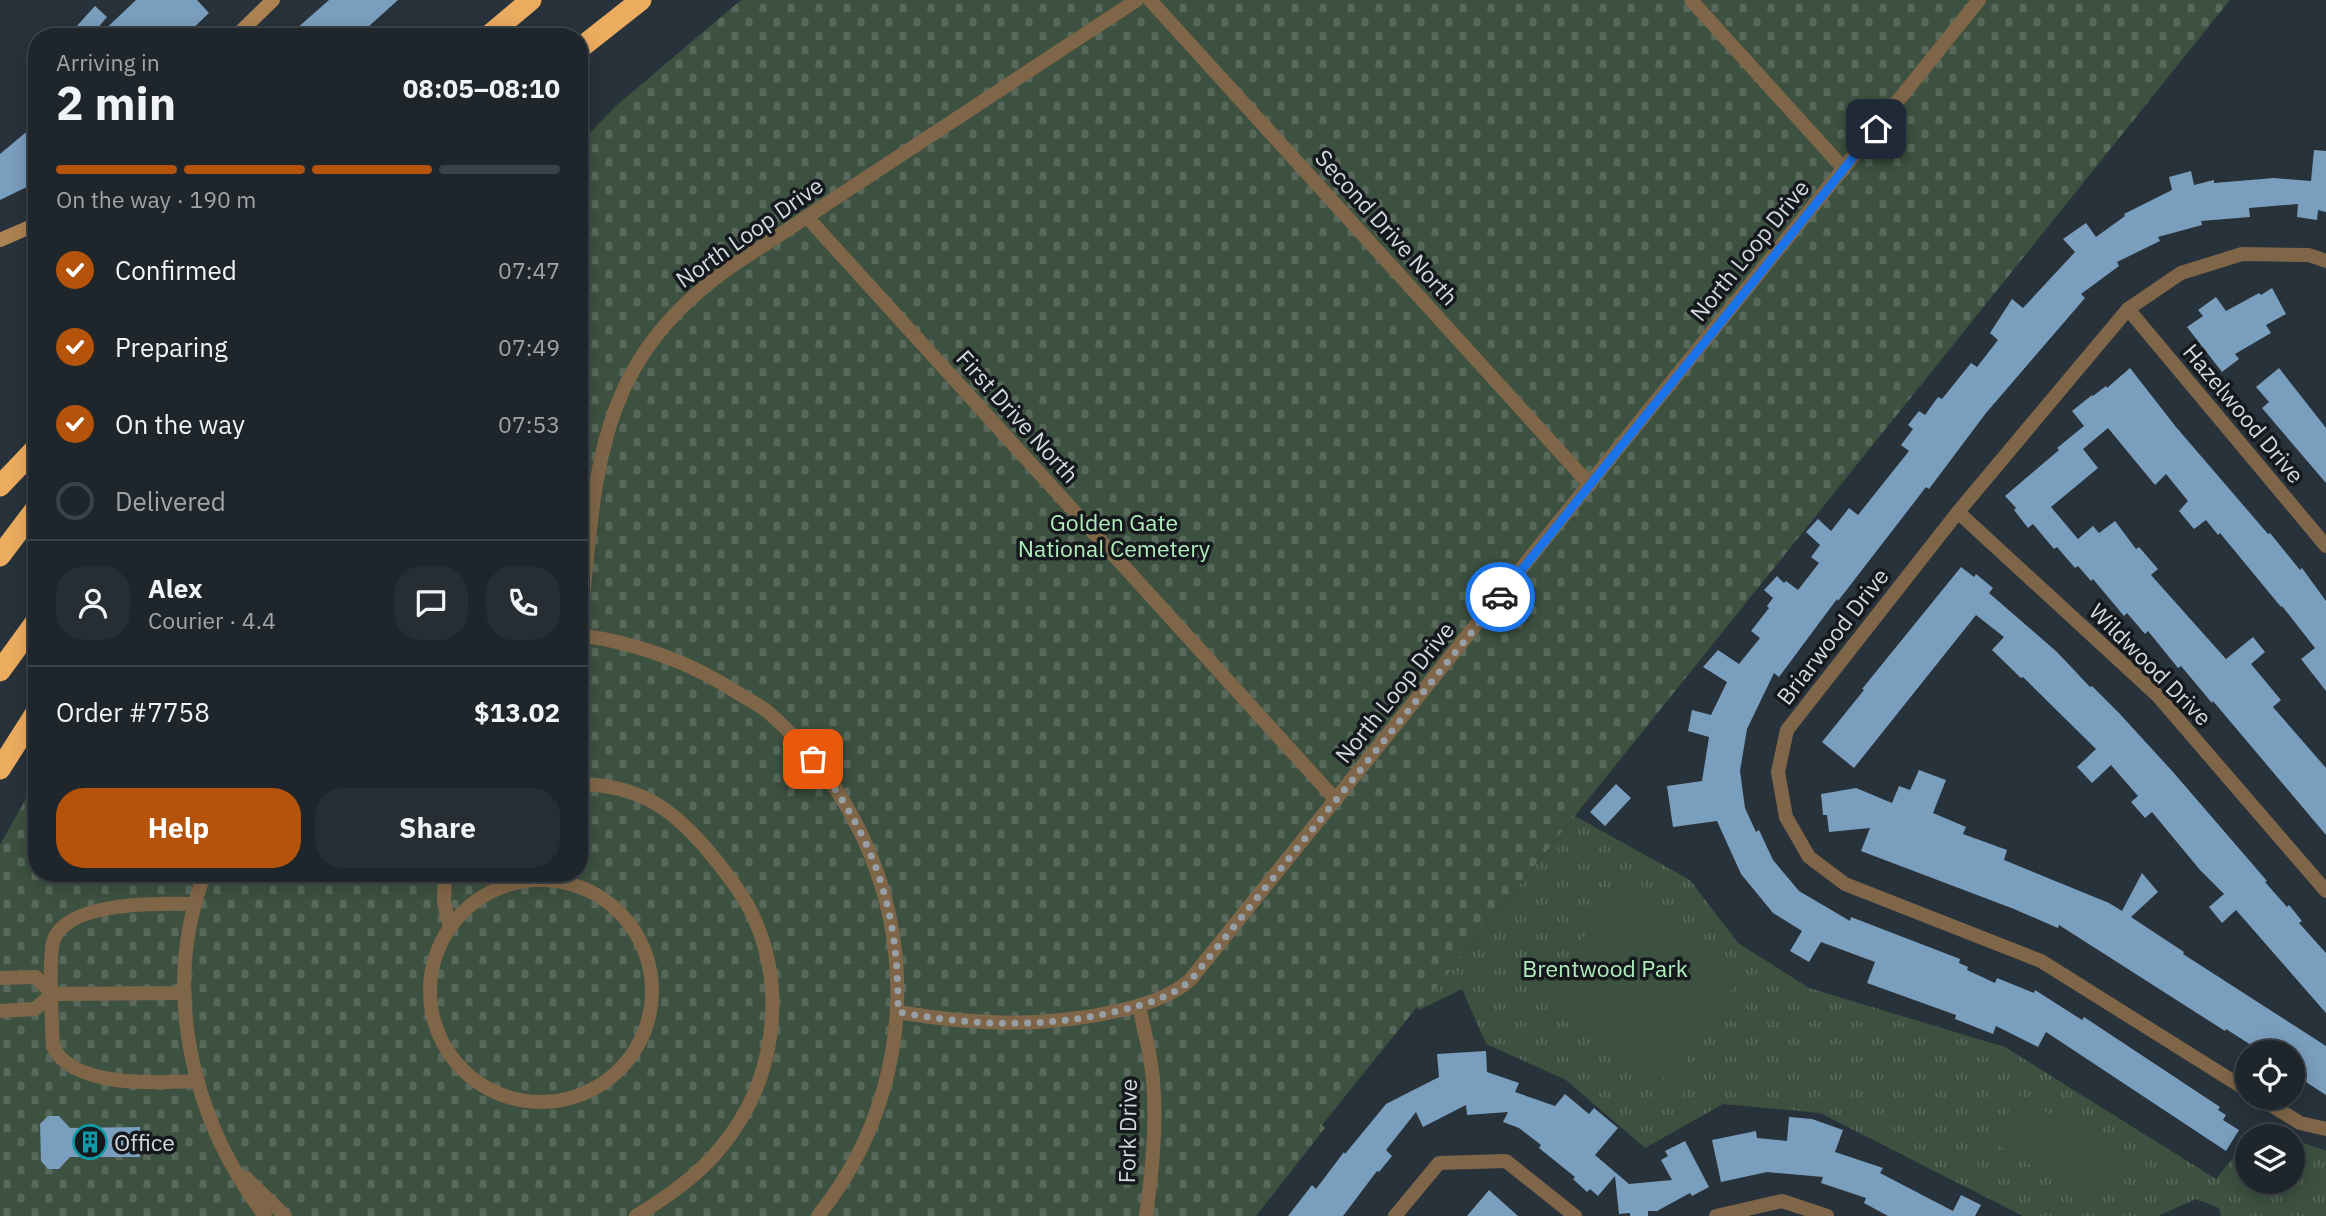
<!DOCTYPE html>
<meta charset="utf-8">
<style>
:root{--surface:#1e262c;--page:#262e34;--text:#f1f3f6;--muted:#a1a5a9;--line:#3c4348;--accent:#b45309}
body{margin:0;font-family:"IBM Plex Sans",sans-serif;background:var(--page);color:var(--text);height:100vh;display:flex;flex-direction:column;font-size:26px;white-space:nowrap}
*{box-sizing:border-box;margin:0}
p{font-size:23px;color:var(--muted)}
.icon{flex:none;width:38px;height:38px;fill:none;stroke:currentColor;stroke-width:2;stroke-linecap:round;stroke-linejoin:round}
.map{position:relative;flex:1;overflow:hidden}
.details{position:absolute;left:28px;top:28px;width:560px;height:854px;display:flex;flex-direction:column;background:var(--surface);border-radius:28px;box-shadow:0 4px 18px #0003,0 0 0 2px var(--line)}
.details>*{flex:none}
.tools{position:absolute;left:2235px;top:1040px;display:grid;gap:14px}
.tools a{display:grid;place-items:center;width:70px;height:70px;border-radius:50%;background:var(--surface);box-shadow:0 4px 18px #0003,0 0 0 2px var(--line);font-size:35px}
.pin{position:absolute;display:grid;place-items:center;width:60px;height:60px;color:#fff;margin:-30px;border-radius:14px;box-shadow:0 4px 10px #0006}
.courier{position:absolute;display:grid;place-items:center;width:70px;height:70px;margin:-35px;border:5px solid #1a73e8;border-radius:50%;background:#fff;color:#222;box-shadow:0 2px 9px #0007}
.summary em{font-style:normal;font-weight:800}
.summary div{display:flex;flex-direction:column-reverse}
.summary{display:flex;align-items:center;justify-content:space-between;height:119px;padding:0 28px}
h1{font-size:46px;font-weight:800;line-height:52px}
.bar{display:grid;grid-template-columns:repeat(4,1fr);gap:10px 7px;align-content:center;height:84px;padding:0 28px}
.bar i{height:9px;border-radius:5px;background:var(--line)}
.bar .selected{background:var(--accent)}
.bar p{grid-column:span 4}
.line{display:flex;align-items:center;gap:18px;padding:0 28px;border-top:2px solid var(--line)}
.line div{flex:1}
.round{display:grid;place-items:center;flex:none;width:74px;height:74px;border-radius:28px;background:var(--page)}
ol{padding:0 28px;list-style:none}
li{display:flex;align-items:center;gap:21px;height:77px}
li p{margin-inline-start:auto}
li .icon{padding:7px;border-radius:50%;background:var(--accent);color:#fff;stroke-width:4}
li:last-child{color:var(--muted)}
li i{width:38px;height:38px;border:4px solid var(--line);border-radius:50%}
.button{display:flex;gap:14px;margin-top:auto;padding:14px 28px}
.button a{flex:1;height:80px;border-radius:28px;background:var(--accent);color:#fff;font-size:28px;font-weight:800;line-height:80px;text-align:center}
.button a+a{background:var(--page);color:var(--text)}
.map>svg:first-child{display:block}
.cemetery{fill:url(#cemetery-stones)}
.park{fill:url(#park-tufts)}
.pitch{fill:#3d5140}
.building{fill:#7a9ebd}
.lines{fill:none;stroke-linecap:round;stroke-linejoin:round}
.street{stroke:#806648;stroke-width:14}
.secondary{stroke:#ac8252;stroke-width:14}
.highway{stroke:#ecac5f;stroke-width:21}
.done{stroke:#979fa6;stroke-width:7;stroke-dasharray:0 12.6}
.route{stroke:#1a73e8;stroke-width:9}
.labels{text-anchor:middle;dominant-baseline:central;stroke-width:7;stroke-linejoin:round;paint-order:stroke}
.street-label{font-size:23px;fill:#d3dadf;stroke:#15191d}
.park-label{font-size:23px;fill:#b0ecbc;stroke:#15191d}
.poi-label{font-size:23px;fill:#d3dadf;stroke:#15191d;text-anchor:start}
</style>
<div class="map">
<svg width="2326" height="1216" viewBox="0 0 2326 1216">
<defs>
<pattern id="cemetery-stones" width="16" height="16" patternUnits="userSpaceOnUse" patternTransform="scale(1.75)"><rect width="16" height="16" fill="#3d5140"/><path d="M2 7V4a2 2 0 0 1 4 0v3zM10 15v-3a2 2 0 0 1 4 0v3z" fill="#58695b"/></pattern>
<pattern id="park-tufts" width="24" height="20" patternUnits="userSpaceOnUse" patternTransform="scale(1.75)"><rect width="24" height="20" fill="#3d5140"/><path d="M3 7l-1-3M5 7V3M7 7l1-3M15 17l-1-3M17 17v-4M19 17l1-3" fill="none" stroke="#58695b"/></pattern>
</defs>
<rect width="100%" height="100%" fill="#28323b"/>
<polygon class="cemetery" points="741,0 2230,0 1419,1010 1417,1007 1322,1125 1325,1128 1256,1216 0,1216 0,845 37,779 37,873 579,873 579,144 617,105"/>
<g class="park">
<polygon points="1575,816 1690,880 1738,943 1809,988 2005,1047 2216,1179 2247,1141 2247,1181 2292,1181 2293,1139 2326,1151 2326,1216 2221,1216 2219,1208 2196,1199 2158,1216 2023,1216 1820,1113 1723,1104 1645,1148 1566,1080 1486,1044 1462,989 1419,1010"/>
<polygon points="2262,1123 2287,1136 2252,1136"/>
</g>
<g class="pitch">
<polygon points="1618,885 1745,969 1671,1083 1543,999"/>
<polygon points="2018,1095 2122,1157 2095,1203 1991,1141"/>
</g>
<g class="building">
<polygon points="136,0 197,0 209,13 184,37 97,37"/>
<polygon points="329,0 398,0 357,37 287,37"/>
<polygon points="95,6 107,17 90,37 84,37 75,28"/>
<polygon points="37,123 37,182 0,200 0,154"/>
<polygon points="2314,150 2326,151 2326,212 2318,210 2317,220 2297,217 2298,204 2249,208 2250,217 2201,221 2202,225 2158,237 2160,241 2117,262 2119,266 2081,294 2085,298 1986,413 1929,489 1926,487 1838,601 1837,599 1779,677 1774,673 1747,729 1740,771 1745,808 1756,832 1759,830 1773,860 1799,891 1850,921 1851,917 1960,959 1959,963 1968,967 1967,970 1995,983 1997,978 2034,993 2035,990 2082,1020 2084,1017 2220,1107 2218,1110 2226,1115 2223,1120 2239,1130 2226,1151 2046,1032 2038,1047 1996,1026 1993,1034 1955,1019 1956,1015 1867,983 1875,962 1821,942 1809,962 1790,951 1802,931 1773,913 1741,874 1717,821 1673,827 1667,786 1702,781 1709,737 1688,731 1692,710 1711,715 1727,682 1703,667 1718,650 1739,664 1760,638 1751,631 1769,608 1767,606 1773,598 1764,590 1777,576 1784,583 1786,581 1798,590 1819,563 1811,557 1820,545 1806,532 1818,519 1831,531 1849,508 1858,515 1909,451 1901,445 1913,429 1908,425 1919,411 1925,415 1938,397 1942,399 1971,363 1977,367 1998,340 1990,333 2012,299 2023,308 2075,252 2063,239 2086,223 2096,237 2125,216 2124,214 2172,190 2169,177 2191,171 2194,185 2214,180 2214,183 2274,178 2311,181"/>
<polygon points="2272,288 2286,314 2266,325 2271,333 2235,354 2239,359 2222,372 2187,327 2203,316 2198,310 2216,297 2226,311 2259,293 2261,295"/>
<polygon points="2130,368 2176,427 2268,534 2270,533 2300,570 2302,568 2326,601 2326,691 2301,659 2315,648 2282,606 2281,607 2220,533 2218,535 2206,520 2194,529 2179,511 2188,501 2166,474 2155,485 2108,428 2083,449 2098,468 2051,507 2078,539 2093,526 2099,533 2115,521 2136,549 2139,547 2158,569 2151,575 2226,659 2253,637 2265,652 2251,664 2281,700 2273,707 2326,768 2326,835 2213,701 2212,703 2181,666 2178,668 2148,631 2145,634 2127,613 2124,616 2093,579 2091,581 2078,566 2075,568 2057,547 2054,549 2033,524 2028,528 2014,510 2016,508 2005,496 2059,450 2057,448 2084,426 2072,411 2092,395 2093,396 2106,386 2107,388"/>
<polygon points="2279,368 2326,428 2326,483 2262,408 2269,402 2256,387"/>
<polygon points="1961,567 1974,577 1976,574 1993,588 1989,593 2057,652 2090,687 2092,686 2119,713 2173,772 2267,881 2265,882 2287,907 2289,905 2302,921 2299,923 2326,953 2326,1013 2236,910 2222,923 2209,907 2224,894 2200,870 2152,812 2145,818 2131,802 2138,796 2111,765 2092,783 2077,767 2096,749 2023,677 2021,678 1992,650 2004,637 1976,615 1854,768 1822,742 1864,690 1862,689"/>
<polygon points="1919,770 1946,780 1933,813 1966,827 1963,834 2007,850 2004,860 2109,903 2122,911 2142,873 2158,892 2131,917 2184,952 2183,954 2326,1046 2326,1095 2292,1073 2292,1052 2262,1052 2226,1029 2225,1031 2059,925 2058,928 2014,909 1861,851 1870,828 1829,832 1827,815 1823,815 1821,794 1856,788 1892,803 1899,786 1910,790"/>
<polygon points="1616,784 1631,798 1605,826 1590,812"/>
<polygon points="1486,1051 1487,1072 1519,1083 1515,1092 1555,1106 1565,1094 1589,1114 1594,1108 1618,1128 1595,1155 1629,1184 1672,1180 1661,1160 1668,1156 1665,1151 1685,1141 1709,1187 1692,1196 1690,1193 1657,1211 1648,1211 1648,1216 1630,1216 1630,1213 1619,1214 1615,1176 1598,1196 1590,1189 1587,1192 1573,1179 1575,1177 1539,1148 1541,1145 1519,1128 1503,1122 1508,1112 1467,1115 1466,1105 1423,1127 1416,1112 1386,1150 1392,1156 1379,1172 1377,1171 1343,1216 1288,1216 1312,1185 1316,1189 1344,1152 1345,1154 1386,1104 1439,1077 1437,1054"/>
<polygon points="48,1116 59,1116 70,1128 140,1127 140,1157 70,1157 59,1169 48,1169 41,1161 40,1124"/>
<polygon points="1789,1117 1812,1119 1843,1130 1835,1152 1883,1168 1880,1173 1953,1211 1961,1195 1981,1205 1975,1216 1888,1216 1864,1203 1866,1198 1821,1183 1823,1177 1767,1172 1721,1182 1712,1140 1756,1131 1757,1138 1787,1141"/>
<polygon points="1489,1190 1518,1216 1467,1216"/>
</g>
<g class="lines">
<g class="street">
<polyline points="1150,0 1590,485"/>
<polyline points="1691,0 1844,169"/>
<polyline points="807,217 1336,800"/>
<polyline points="2128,309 2326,546"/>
<polyline points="1958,512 2157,695 2326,891"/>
<path d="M 579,635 C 597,478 589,366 732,266 L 1137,0"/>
<path d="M 579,635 C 638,643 691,662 741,695 C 750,700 760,706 768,712 C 917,842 942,1060 818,1216"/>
<path d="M 579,784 C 642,785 676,811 714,858 C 729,877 745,897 755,920 C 787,994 774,1083 722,1146 C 699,1175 667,1197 636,1216"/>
<path d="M 205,873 C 160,989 192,1120 265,1216"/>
<polyline points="445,873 444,902 450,928"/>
<circle cx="541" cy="991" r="111"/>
<path d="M 195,904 C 162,903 69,901 54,939 C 48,954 52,1028 53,1047 C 73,1088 158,1083 197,1081"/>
<polyline points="0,978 36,977 52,994"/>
<path d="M 1139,1006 C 1144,1030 1151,1055 1153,1080 C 1157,1126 1152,1171 1146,1216"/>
<polyline points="0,1011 35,1009 52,994 185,993"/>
<path d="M 898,1012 C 974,1025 1046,1028 1122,1010 C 1146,1004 1170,997 1190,980 L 1979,0"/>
<polyline points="2247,1090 2041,961 1845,884 1809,857 1786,817 1778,772 1787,730 1958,512 2128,309 2181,273 2242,254 2309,255 2326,261"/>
<polyline points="2258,1097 2300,1123 2326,1129"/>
<polyline points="246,1178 285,1216"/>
<polyline points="1395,1216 1439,1163 1506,1161 1575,1216"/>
<polyline points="1716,1216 1782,1201 1827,1216"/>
</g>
<g class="secondary">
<polyline points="235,37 273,0"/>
<polyline points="0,240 37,224"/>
</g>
<g class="highway">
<polyline points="487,37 531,0"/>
<polyline points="579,49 641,0"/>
<polyline points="0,486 37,447"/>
<polyline points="0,556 37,507"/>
<polyline points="0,671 37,620"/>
<polyline points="0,769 37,711"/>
</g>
</g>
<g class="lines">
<path class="done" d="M 813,759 C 875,838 899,910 898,1012 C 973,1026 1046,1029 1122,1010 C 1147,1004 1170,997 1190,981 L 1500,597"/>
<polyline class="route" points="1500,597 1876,129"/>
</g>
<defs>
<g id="building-ring" transform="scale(1.75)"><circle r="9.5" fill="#15191d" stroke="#0f9aa8" stroke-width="1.5"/><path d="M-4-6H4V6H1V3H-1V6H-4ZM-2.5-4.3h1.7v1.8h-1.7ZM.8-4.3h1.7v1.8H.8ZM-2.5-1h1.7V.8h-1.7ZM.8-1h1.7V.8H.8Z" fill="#0f9aa8"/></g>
</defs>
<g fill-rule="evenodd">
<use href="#building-ring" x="90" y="1142"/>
</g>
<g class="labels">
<g class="street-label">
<text transform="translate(1387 227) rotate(48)">Second Drive North</text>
<text transform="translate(749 232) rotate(-35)">North Loop Drive</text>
<text transform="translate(1749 250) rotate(-51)">North Loop Drive</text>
<text transform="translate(2244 413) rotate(50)">Hazelwood Drive</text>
<text transform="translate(1018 416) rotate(48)">First Drive North</text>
<text transform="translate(1832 636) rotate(-52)">Briarwood Drive</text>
<text transform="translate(2151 664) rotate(45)">Wildwood Drive</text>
<text transform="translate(1394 692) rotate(-51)">North Loop Drive</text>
<text transform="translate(1127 1131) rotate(-89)">Fork Drive</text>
</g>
<g class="park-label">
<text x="1114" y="522">Golden Gate<tspan x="1114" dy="26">National Cemetery</tspan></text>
<text x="1605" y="968">Brentwood Park</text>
</g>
<g class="poi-label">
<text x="114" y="1142">Office</text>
</g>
</g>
</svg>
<div class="tools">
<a><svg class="icon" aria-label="locate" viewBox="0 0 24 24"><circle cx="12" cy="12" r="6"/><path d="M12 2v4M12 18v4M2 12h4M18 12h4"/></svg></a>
<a><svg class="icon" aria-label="layers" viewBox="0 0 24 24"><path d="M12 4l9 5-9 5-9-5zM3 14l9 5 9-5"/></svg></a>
</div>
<div class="pin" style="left:813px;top:759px;background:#ea580c"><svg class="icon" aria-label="bag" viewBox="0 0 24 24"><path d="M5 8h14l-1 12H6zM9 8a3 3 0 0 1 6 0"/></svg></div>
<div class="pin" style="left:1876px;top:129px;background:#1f2937"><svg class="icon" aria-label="home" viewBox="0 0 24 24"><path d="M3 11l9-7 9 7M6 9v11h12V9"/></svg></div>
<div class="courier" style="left:1500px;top:597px"><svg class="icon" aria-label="car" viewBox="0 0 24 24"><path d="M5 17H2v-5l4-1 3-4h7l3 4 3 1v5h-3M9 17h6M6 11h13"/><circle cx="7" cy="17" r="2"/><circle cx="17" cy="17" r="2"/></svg></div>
<section class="details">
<div class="summary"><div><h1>2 min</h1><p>Arriving in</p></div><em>08:05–08:10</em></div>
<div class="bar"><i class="selected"></i><i class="selected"></i><i class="selected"></i><i></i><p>On the way · 190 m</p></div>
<ol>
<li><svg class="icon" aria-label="check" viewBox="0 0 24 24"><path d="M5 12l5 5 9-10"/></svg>Confirmed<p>07:47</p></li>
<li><svg class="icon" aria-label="check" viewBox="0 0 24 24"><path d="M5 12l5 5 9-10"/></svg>Preparing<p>07:49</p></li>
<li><svg class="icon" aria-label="check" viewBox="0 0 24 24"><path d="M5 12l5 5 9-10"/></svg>On the way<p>07:53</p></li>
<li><i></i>Delivered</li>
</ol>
<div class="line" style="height:126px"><a class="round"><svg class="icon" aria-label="person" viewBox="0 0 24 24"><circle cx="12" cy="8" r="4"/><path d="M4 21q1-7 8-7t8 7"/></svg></a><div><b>Alex</b><p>Courier · 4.4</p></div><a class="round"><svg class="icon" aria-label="chat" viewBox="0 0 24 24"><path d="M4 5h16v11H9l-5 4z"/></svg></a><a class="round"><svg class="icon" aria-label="phone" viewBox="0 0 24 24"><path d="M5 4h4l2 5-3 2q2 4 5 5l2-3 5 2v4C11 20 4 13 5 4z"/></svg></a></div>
<div class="line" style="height:91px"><div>Order #7758</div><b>$13.02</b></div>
<div class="button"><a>Help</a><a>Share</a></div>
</section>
</div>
